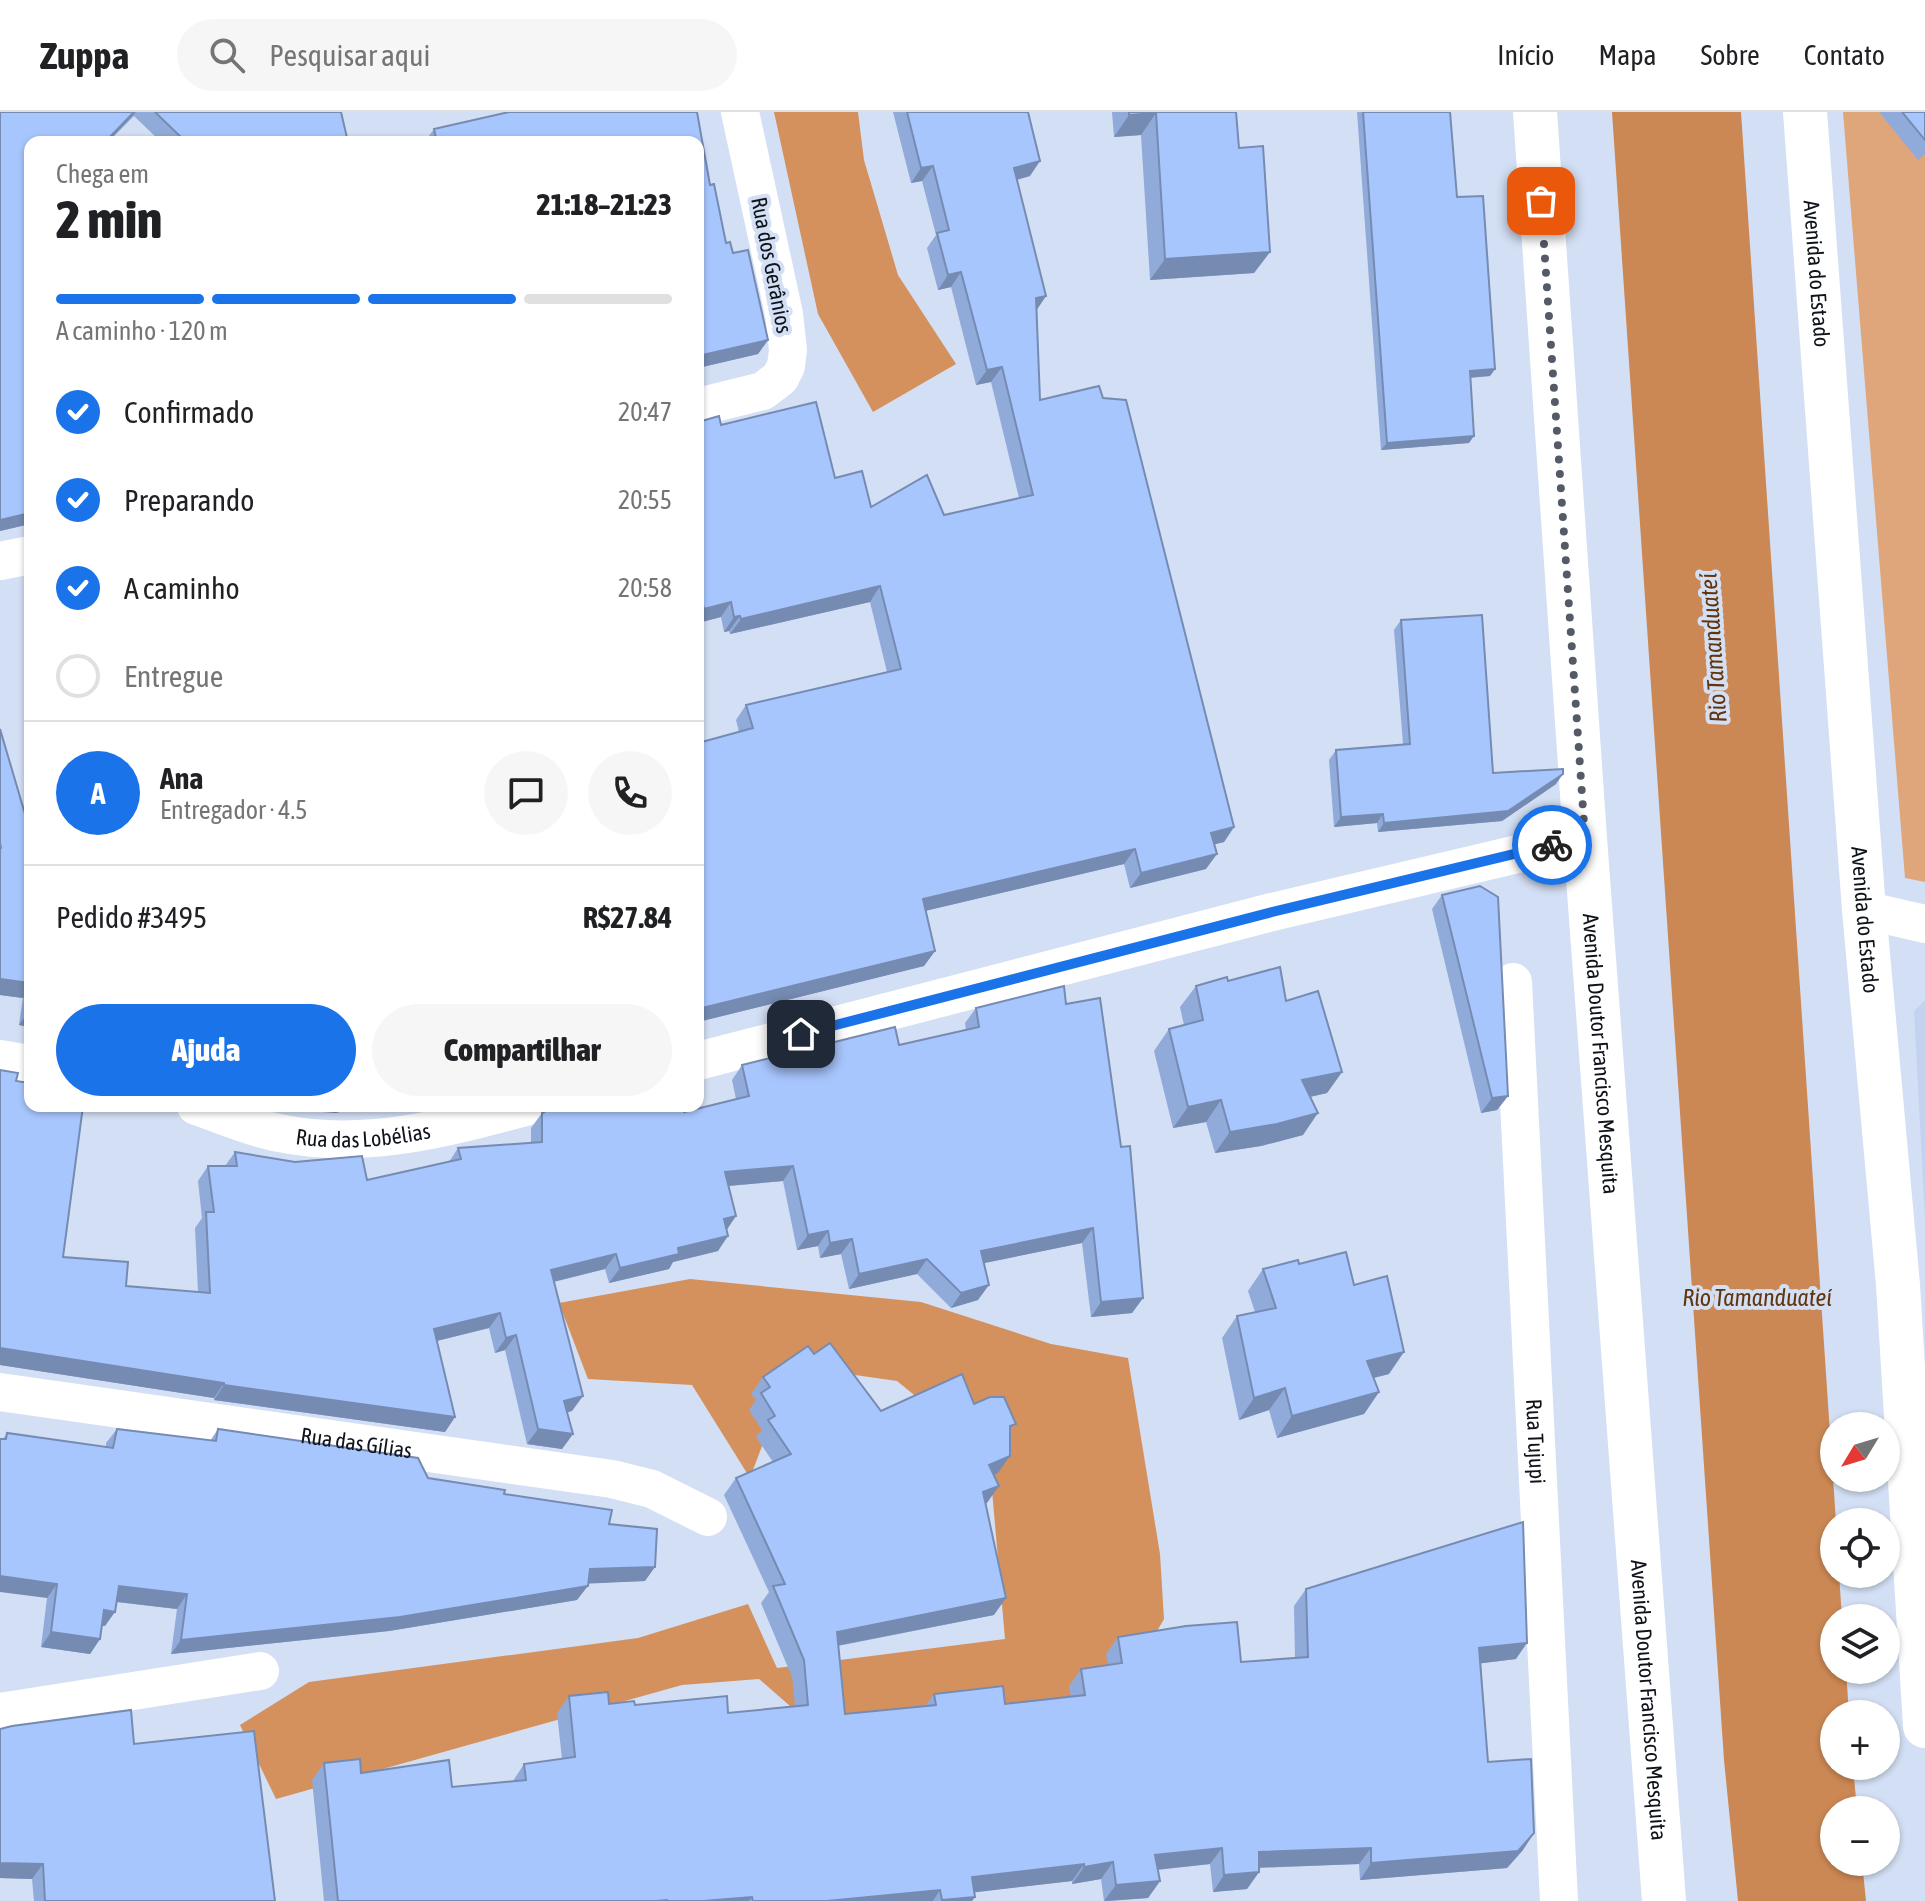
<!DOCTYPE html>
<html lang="pt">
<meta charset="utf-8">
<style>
:root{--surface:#fff;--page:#f6f6f6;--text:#202124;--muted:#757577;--line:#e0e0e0;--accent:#1a73e8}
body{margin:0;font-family:"Asap Condensed",sans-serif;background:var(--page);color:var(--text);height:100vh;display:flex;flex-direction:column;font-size:30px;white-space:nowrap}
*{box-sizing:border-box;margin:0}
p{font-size:26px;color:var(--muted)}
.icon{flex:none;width:44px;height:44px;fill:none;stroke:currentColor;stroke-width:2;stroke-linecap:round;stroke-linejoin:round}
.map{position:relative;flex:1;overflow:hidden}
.side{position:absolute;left:24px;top:24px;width:680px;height:976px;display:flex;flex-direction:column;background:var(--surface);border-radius:16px;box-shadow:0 2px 6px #0004}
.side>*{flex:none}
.needle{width:52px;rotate:232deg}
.controls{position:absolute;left:1820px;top:1300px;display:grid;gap:16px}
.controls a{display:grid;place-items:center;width:80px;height:80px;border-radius:50%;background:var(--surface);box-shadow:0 2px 6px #0004;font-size:40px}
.pin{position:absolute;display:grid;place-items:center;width:68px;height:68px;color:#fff;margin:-34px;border-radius:16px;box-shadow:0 4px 12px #0006}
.courier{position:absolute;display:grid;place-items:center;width:80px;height:80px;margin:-40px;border:6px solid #1a73e8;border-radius:50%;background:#fff;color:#222;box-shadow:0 2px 10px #0007}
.summary em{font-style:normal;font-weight:800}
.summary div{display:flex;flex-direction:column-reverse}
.summary{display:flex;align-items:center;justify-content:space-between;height:136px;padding:0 32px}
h1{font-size:52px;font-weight:800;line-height:60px}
.bar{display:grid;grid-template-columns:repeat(4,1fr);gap:12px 8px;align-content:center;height:96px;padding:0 32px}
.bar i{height:10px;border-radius:6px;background:var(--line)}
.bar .active{background:var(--accent)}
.bar p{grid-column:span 4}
.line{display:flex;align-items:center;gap:20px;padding:0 32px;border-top:2px solid var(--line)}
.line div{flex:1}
.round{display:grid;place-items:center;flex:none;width:84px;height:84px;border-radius:42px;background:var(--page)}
ol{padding:0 32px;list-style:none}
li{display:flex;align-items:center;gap:24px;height:88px}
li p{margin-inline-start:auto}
li .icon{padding:8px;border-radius:50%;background:var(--accent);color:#fff;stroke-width:4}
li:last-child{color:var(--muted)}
li i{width:44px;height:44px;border:4px solid var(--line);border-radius:50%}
.button{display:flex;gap:16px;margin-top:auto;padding:16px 32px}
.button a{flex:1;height:92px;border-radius:48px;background:var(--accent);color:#fff;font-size:32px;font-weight:800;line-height:92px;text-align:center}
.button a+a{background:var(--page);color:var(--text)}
header{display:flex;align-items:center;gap:48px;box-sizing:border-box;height:112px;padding:0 40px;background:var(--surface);border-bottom:2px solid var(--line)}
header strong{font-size:38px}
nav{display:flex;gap:44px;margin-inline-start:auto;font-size:28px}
.search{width:560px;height:72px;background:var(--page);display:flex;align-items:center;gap:20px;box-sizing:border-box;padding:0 28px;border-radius:44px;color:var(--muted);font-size:30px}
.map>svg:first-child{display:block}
.built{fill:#c3d3ef}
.green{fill:#e0a67b}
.forest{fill:#d5915d}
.water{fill:#cc8854}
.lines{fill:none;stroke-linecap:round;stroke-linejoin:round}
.street{stroke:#fff;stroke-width:38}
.highway{stroke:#fff;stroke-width:44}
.wall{fill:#90aada}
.shaded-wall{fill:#768bb2}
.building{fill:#a8c6fe;stroke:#768bb2;stroke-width:2}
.done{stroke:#545a66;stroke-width:8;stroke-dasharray:0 14.4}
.route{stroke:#1a73e8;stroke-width:10}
.labels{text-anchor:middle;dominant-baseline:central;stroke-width:8;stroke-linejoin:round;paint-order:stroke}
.street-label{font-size:22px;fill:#0f131a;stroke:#d3dff4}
.water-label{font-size:24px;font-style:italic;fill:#62350c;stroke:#d3dff4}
</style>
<header>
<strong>Zuppa</strong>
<div class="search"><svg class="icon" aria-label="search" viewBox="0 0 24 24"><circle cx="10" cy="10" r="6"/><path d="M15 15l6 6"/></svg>Pesquisar aqui</div>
<nav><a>Início</a><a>Mapa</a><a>Sobre</a><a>Contato</a></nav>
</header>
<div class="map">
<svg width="1925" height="1789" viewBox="0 0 1925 1789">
<rect width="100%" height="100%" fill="#d3dff4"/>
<polygon class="built" points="1925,888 1925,1107 1914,899"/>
<polygon class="green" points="1843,0 1925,0 1925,770 1905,766"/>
<g class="forest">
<polygon points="774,0 858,0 864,48 898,163 956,252 873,300 818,202"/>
<polygon points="690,1167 921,1190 1051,1232 1128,1246 1160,1442 1164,1507 1128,1570 985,1607 822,1622 759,1567 682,1573 276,1687 240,1613 309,1570 638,1526 748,1492 777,1556 1005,1527 989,1344 897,1269 792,1254 750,1366 692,1273 588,1267 559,1191"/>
</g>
<polygon class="water" points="1612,0 1741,0 1836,1410 1834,1462 1839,1462 1842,1506 1834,1506 1834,1558 1846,1558 1849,1602 1834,1602 1834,1654 1853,1654 1857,1698 1834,1698 1834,1750 1862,1750 1866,1789 1738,1789 1724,1648"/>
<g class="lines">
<g class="street">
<polyline points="698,295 763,279 780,266 786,254 788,238 784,202 740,0"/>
<polyline points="0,449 30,443"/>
<polyline points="1864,798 1925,812"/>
<path id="s1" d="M 1513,870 L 1559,1789"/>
<polyline points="0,947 30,952"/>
<polyline points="698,949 1272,800 1585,726"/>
<path id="s2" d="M 196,994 C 223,1003 251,1016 279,1021 C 364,1039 447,1016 529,994"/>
<path id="s3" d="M 0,1280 L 612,1367 L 652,1377 L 708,1405"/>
<polyline points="0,1600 260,1559"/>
</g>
<g class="highway">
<path id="s4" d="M 1535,0 L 1585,726 L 1664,1789"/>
<path id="s5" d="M 1805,0 L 1864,798 L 1898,1173 L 1925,1614"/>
</g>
</g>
<g class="wall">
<polygon points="0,0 341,0 348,30 161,30 134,4 108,30 30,30 30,412 0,419"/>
<polygon points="509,0 697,0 710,73 714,72 726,131 730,130 733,141 748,138 768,228 758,242 698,256 698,30 416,30 426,28 434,17"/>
<polygon points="893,0 1028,0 1030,64 1017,68 1046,184 1037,197 1040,288 1234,715 1224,730 1214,732 1206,757 1130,776 1124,752 925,799 935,839 924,854 698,910 698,631 739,620 736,608 746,593 887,560 870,490 730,522 729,519 724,520 721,505 698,511 698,310 721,313 835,366 871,395 944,403 1019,386 991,270 976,273 951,175 938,178 927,136 936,123 922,69 911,71"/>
<polygon points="1112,0 1236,0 1239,36 1270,140 1254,161 1150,168 1141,23 1114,25"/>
<polygon points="1357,0 1450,0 1457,85 1495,257 1490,264 1470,266 1469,331 1381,338"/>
<polygon points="1879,0 1925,0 1925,42 1918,48"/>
<polygon points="1401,508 1493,661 1556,672 1502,709 1378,720 1377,711 1334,715 1329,648 1336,638 1403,632 1394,518"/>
<polygon points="0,617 30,719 30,915 19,913 23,886 0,883"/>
<polygon points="1442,783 1508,984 1497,998 1481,1001 1432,797"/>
<polygon points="1228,869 1286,889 1342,960 1327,981 1310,985 1303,1023 1261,1034 1215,1041 1206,1010 1173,1016 1154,939 1169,917 1184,913 1180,895 1196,874"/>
<polygon points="1066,892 1143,1186 1132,1201 1091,1205 1082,1131 984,1151 978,1188 951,1196 917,1162 849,1177 841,1142 820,1146 818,1134 797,1138 783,1069 729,1074 727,1117 718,1139 673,1150 669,1157 609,1171 605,1157 554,1170 572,1299 567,1300 573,1322 562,1337 527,1332 505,1238 495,1241 489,1216 437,1229 455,1305 445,1320 214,1288 214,1286 0,1253 16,969 63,1145 126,1174 198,1180 195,1116 202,1106 198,1069 208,1054 225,1054 235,1040 367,1068 449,1050 458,1036 531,1031 531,1016 542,1001 550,997 550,994 684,1000 736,987 732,968 742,953 899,933 966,918 965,911 976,896"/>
<polygon points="1299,1152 1354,1173 1389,1262 1374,1266 1379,1280 1364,1302 1277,1326 1269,1298 1239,1308 1222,1226 1237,1204 1255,1200 1248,1179 1263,1157"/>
<polygon points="814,1242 881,1299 974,1292 1010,1321 998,1361 994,1363 986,1391 994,1503 838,1534 845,1602 925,1594 934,1582 1005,1592 1071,1585 1069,1574 1081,1557 1108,1553 1106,1542 1118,1525 1241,1550 1295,1546 1294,1494 1306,1477 1516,1547 1481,1551 1488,1650 1523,1738 1507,1756 1360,1768 1359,1752 1259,1756 1259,1760 1247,1777 1213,1780 1210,1752 1158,1758 1160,1769 1148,1786 1110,1789 1104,1789 1101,1767 1072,1772 1072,1769 974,1780 975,1785 972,1789 324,1789 312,1668 324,1651 361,1661 452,1675 513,1669 524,1652 562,1647 557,1601 569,1584 609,1592 635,1593 728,1601 795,1595 792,1565 761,1491 769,1480 724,1383 736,1366 773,1350 756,1325 762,1318 749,1298 756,1288 751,1282 763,1265"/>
<polygon points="117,1317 210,1329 218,1317 428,1366 504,1382 609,1412 645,1469 588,1471 577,1488 389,1519 171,1542 177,1497 117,1490 105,1514 102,1514 100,1527 90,1542 41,1535 47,1486 3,1327 7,1321 106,1335 106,1331"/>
<polygon points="0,1617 134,1632 275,1789 34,1789 32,1767 0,1766"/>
</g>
<g class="shaded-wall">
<polygon points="134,0 136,0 108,30 105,30"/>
<polygon points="1156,1 1141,23 1114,25 1129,3"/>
<polygon points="1040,49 1030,64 1003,71 1014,56"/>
<polygon points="933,54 922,69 911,71 921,56"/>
<polygon points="1270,140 1254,161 1150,168 1165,147"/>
<polygon points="961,160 951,175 938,178 948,163"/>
<polygon points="1046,184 1036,199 1036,186"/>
<polygon points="768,228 758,242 698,256 698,244"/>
<polygon points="1002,255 991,270 976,273 987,258"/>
<polygon points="1495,257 1490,264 1464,266 1470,259"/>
<polygon points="1474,324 1469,331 1381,338 1387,331"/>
<polygon points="30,401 30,412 0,419 0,408"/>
<polygon points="880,474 870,490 730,522 741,507"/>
<polygon points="731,490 721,505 698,511 698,505 704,497"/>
<polygon points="740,504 729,519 724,520 734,505"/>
<polygon points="1563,662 1556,672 1502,709 1378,720 1384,711"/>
<polygon points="1383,702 1377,711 1334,715 1341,705"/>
<polygon points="1234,715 1224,730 1201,736 1211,721"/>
<polygon points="1135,737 1124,752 912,802 923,787"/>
<polygon points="1217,742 1206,757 1130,776 1141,761"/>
<polygon points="935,839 924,854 698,910 698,897"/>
<polygon points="0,867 30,871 30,876 23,886 0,883"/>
<polygon points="30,898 30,915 19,913"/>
<polygon points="1342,960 1327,981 1287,990 1302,968"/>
<polygon points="1508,984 1497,998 1481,1001 1492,986"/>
<polygon points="1221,988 1206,1010 1173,1016 1188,995"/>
<polygon points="269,994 362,994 336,1001 270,996 267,996"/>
<polygon points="1318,1001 1303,1023 1261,1034 1215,1041 1230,1020"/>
<polygon points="793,1054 783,1069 715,1075 725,1060"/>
<polygon points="736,1104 726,1119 724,1107"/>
<polygon points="1093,1116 1082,1131 970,1154 981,1139"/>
<polygon points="828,1119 818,1134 797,1138 808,1123"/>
<polygon points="728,1124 718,1139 673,1150 669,1157 609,1171 620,1156 678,1136"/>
<polygon points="852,1127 841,1142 820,1146 830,1131"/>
<polygon points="616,1142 605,1157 540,1173 551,1158"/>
<polygon points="927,1147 917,1162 849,1177 859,1162"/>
<polygon points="989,1173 978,1188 951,1196 961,1181"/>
<polygon points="1143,1186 1132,1201 1091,1205 1101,1190"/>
<polygon points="500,1201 489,1216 424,1232 434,1217"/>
<polygon points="516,1223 505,1238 495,1241 506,1226"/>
<polygon points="0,1236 224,1271 214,1286 0,1253"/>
<polygon points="1404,1240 1389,1262 1352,1271 1367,1249"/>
<polygon points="224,1273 455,1305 445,1320 214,1288"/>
<polygon points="1285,1276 1269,1298 1239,1308 1254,1286"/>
<polygon points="1379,1280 1364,1302 1277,1326 1292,1304"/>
<polygon points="583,1284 572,1299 554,1304 564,1289"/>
<polygon points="538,1317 573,1322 562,1337 527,1332"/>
<polygon points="1010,1344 998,1361 977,1370 989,1353"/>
<polygon points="999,1374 987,1391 972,1397 983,1380"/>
<polygon points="655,1455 645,1469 580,1472 590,1457"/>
<polygon points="0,1464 57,1472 47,1486 0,1480"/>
<polygon points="119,1474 187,1482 177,1497 109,1489"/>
<polygon points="588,1474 577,1488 389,1519 171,1542 181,1528"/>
<polygon points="1006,1486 994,1503 825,1536 837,1520"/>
<polygon points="104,1498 115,1500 105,1514 94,1513"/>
<polygon points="51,1520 100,1527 90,1542 41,1535"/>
<polygon points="1527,1531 1516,1547 1468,1553 1479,1536"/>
<polygon points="1534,1721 1523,1738 1507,1756 1360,1768 1371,1751"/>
<polygon points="1222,1736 1210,1752 1143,1759 1155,1743"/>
<polygon points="1371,1736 1359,1752 1247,1756 1259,1740"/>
<polygon points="1113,1750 1101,1767 1072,1772 1084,1755"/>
<polygon points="0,1751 43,1752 32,1767 0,1766"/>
<polygon points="1084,1752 1072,1769 961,1782 972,1765"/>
<polygon points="1259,1760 1247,1777 1213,1780 1224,1763"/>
<polygon points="1160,1769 1148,1786 1104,1789 1116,1773"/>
<polygon points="940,1778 933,1789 827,1789"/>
<polygon points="752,1785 749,1789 703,1789"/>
<polygon points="975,1785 972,1789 941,1789 942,1788"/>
</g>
<g class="building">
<polygon points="0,0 134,0 105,30 30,30 30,401 0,408"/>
<polygon points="155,0 341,0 348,30 186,30"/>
<polygon points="509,0 697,0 710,73 714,72 726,131 730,130 733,141 748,138 768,228 698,244 698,30 416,30 436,26 434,17"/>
<polygon points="907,0 1028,0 1040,49 1014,56 1046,184 1036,186 1040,288 1099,274 1103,286 1126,288 1234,715 1211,721 1217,742 1141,761 1135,737 923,787 935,839 698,897 698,631 753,616 746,593 901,557 880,474 741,507 740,504 734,505 731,490 704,497 698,474 698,310 719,304 721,313 816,290 835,366 862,359 871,395 927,363 944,403 1033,383 1002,255 987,258 961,160 948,163 937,121 949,118 933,54 921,56"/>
<polygon points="1129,0 1236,0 1239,36 1263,34 1270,140 1165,147 1156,1 1129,3"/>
<polygon points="1363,0 1450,0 1457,85 1483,84 1495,257 1470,259 1474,324 1387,331"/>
<polygon points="1902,0 1925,0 1925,28"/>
<polygon points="1482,503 1493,661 1563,657 1563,662 1508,699 1384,711 1383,702 1341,705 1336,638 1410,632 1401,508"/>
<polygon points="0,617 30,719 30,871 0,867 0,737 1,736 0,731"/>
<polygon points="1480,774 1498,785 1508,984 1492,986 1442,783"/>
<polygon points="1280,855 1286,889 1318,879 1342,960 1302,968 1318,1001 1277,1012 1230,1020 1221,988 1188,995 1169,917 1203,908 1196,874 1227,865 1228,869"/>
<polygon points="1064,874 1066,892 1100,886 1121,1035 1130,1034 1143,1186 1101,1190 1093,1116 981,1139 989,1173 961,1181 927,1147 859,1162 852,1127 830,1131 828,1119 808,1123 793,1054 725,1060 736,1104 724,1107 728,1124 678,1136 679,1142 620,1156 616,1142 551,1158 583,1284 564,1289 573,1322 538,1317 516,1223 506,1226 500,1201 434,1217 455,1305 224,1273 224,1271 0,1236 0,958 18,961 16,969 30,971 30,994 83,994 63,1145 128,1150 126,1174 210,1181 206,1100 214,1100 208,1054 237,1054 235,1040 295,1050 362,1044 367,1068 461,1047 458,1036 542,1030 542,1001 555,994 682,994 684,1000 749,984 742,953 895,915 899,933 979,915 976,896"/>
<polygon points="1346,1140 1354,1173 1387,1164 1404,1240 1367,1249 1379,1280 1292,1304 1285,1276 1254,1286 1237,1204 1276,1196 1263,1157 1298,1148 1299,1152"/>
<polygon points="830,1231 881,1299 962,1262 974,1292 990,1285 1004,1285 1016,1312 1010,1314 1010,1344 989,1353 999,1374 983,1380 1006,1486 837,1520 845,1602 936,1593 934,1582 1003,1574 1005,1592 1085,1583 1081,1557 1122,1551 1118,1525 1186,1514 1237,1510 1241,1550 1308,1545 1306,1477 1523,1410 1527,1531 1479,1536 1488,1650 1531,1647 1534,1721 1518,1739 1371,1751 1371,1736 1259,1740 1259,1760 1224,1763 1222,1736 1155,1743 1160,1769 1116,1773 1113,1750 1084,1755 1084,1752 972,1765 975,1785 942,1788 940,1778 827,1789 753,1789 752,1785 703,1789 667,1789 667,1788 656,1789 338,1789 324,1651 360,1647 361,1661 449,1648 452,1675 526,1668 524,1652 575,1645 569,1584 608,1580 609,1592 634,1589 635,1593 727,1584 728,1601 808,1593 804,1548 773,1474 785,1472 736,1366 791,1342 768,1308 775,1304 761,1281 770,1275 763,1265 808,1234 814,1242"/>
<polygon points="117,1317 216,1329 218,1317 418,1346 428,1366 505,1378 504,1382 612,1398 609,1412 657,1417 655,1455 590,1457 588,1474 400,1505 181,1528 187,1482 119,1474 115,1500 104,1498 100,1527 51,1520 57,1472 0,1464 0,1327 6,1327 7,1321 113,1336"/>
<polygon points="131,1598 134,1632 254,1619 275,1789 45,1789 43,1752 0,1751 0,1617 12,1614"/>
</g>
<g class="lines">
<polyline class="done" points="1541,89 1585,726 1552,733"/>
<polyline class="route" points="801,922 1272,800 1552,733"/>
</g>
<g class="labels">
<g class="street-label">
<text transform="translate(772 153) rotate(79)">Rua dos Gerânios</text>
<text stroke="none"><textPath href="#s5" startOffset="162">Avenida do Estado</textPath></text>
<text stroke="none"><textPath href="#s5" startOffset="810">Avenida do Estado</textPath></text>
<text stroke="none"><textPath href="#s4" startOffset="944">Avenida Doutor Francisco Mesquita</textPath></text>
<text stroke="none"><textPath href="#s2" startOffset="172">Rua das Lobélias</textPath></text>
<text stroke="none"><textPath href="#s1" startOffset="460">Rua Tujupi</textPath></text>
<text stroke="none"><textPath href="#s3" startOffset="360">Rua das Gílias</textPath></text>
<text stroke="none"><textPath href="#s4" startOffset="1592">Avenida Doutor Francisco Mesquita</textPath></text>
</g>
<g class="water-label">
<text transform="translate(1713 536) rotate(-94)">Rio Tamanduateí</text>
<text x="1757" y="1185">Rio Tamanduateí</text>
</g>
</g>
</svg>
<div class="controls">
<a><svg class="needle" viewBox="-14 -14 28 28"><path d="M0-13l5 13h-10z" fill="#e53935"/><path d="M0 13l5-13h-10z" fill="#757577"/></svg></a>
<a><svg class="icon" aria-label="locate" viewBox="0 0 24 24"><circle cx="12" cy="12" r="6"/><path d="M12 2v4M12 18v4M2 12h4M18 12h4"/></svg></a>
<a><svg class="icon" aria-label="layers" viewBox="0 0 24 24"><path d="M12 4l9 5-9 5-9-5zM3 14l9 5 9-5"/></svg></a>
<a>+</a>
<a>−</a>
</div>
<div class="pin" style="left:1541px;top:89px;background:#ea580c"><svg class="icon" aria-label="bag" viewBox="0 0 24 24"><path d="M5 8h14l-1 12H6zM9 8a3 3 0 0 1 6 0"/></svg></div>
<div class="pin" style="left:801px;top:922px;background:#1f2937"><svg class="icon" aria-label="home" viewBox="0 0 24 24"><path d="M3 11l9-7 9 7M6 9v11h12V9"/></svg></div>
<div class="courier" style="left:1552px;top:733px"><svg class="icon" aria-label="bike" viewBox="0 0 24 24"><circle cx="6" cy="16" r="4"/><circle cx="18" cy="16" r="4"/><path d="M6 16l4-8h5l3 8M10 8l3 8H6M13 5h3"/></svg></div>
<section class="side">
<div class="summary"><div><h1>2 min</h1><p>Chega em</p></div><em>21:18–21:23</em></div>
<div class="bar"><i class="active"></i><i class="active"></i><i class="active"></i><i></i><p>A caminho · 120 m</p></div>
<ol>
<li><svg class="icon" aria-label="check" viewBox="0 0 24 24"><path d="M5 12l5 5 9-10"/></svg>Confirmado<p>20:47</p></li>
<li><svg class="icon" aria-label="check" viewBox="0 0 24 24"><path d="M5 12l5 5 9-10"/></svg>Preparando<p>20:55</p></li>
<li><svg class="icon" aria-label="check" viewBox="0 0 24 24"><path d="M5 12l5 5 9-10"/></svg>A caminho<p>20:58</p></li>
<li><i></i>Entregue</li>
</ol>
<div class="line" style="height:144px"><b class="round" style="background:var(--accent);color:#fff">A</b><div><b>Ana</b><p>Entregador · 4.5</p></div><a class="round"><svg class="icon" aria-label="chat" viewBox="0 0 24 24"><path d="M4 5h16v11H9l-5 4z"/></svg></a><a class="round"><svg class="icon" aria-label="phone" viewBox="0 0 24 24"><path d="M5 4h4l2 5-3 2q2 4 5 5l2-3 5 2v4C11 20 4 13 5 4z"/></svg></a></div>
<div class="line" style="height:104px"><div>Pedido #3495</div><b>R$27.84</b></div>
<div class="button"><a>Ajuda</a><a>Compartilhar</a></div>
</section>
</div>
